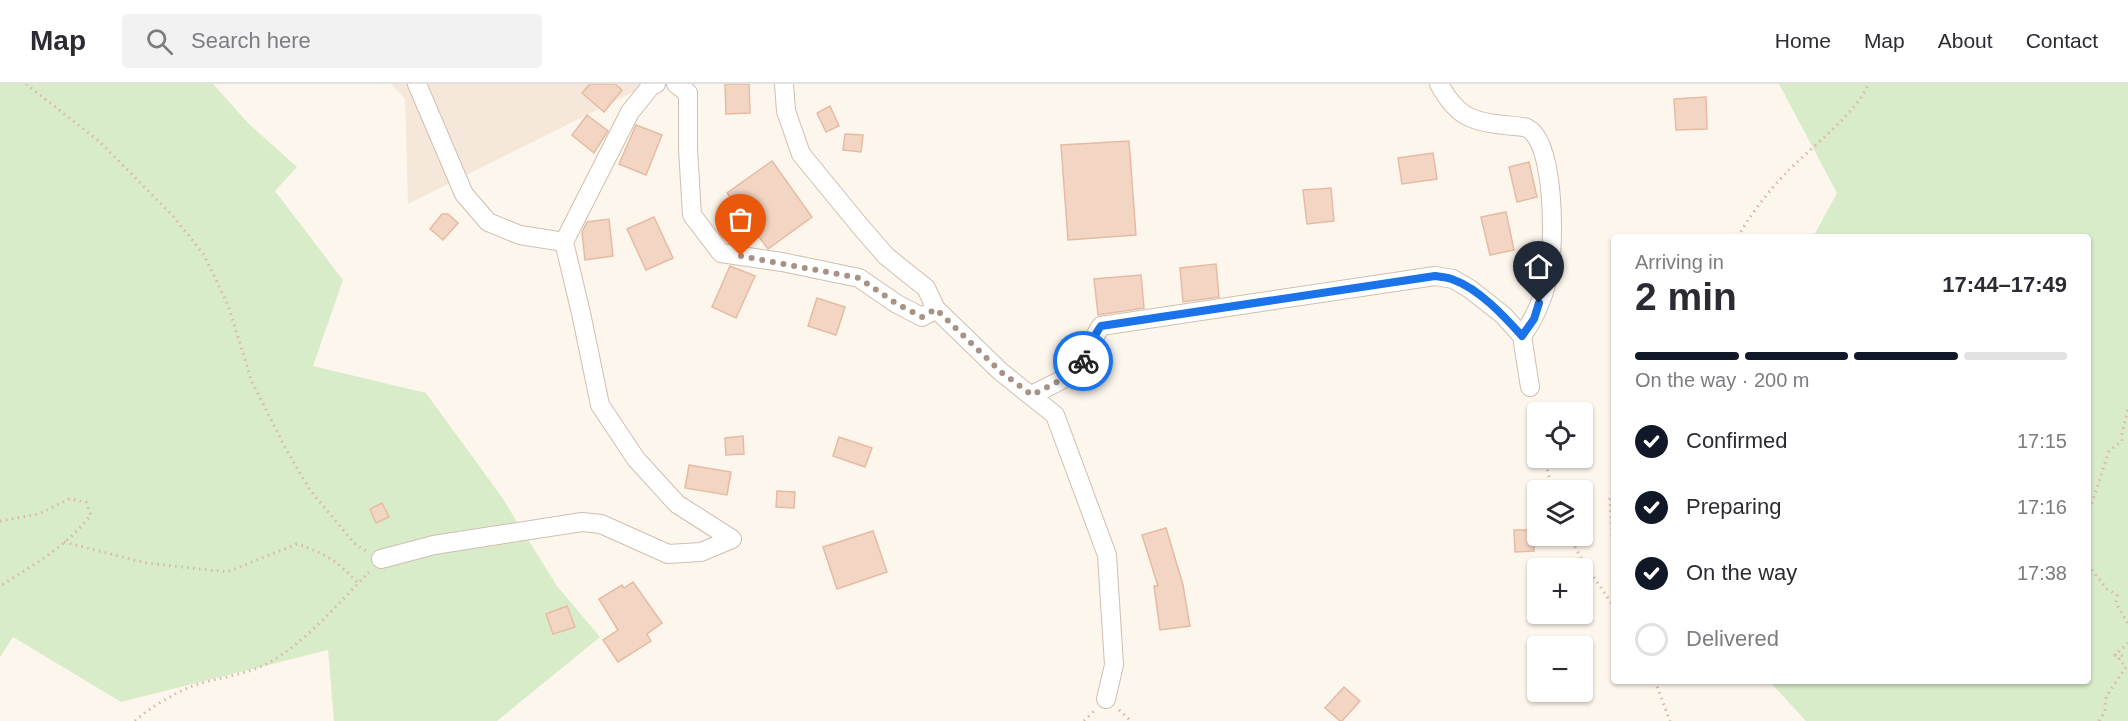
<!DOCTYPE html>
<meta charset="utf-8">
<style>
:root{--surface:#fff;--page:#f2f2f3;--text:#2b2b33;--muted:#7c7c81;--line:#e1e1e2;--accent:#111827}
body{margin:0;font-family:Arial,sans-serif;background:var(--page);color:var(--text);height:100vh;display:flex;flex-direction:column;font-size:22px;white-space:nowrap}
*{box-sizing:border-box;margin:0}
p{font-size:20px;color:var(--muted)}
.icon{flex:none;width:33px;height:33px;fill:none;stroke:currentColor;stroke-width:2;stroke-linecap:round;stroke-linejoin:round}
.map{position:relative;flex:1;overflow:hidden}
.details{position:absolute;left:1611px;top:150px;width:480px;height:450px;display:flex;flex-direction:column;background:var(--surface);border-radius:6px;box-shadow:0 2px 4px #0004}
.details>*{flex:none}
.buttons{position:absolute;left:1527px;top:318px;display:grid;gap:12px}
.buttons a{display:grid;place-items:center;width:66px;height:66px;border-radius:6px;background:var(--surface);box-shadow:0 2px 4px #0004;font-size:30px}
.pin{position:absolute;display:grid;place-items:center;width:51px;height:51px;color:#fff;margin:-62px -26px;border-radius:50% 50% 50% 0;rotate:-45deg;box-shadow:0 0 6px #0007}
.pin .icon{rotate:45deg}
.courier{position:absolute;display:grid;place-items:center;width:60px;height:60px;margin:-30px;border:4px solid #1a73e8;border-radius:50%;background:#fff;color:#222;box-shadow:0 2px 8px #0007}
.overview em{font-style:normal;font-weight:700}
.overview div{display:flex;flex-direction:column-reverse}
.overview{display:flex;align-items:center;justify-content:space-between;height:102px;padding:0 24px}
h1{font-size:39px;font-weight:700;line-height:45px}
.bar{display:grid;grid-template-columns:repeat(4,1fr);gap:9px 6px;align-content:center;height:72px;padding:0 24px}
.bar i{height:8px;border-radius:4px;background:var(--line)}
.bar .active{background:var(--accent)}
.bar p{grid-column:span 4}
ol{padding:0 24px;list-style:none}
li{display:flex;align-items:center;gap:18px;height:66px}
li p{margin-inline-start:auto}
li .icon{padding:6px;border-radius:50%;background:var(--accent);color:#fff;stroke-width:4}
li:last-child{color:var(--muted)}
li i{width:33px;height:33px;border:3px solid var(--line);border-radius:50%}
header{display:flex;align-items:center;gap:36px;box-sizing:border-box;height:84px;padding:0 30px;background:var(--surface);border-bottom:2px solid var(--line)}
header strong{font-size:28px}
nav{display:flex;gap:33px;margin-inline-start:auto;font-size:21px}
.search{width:420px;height:54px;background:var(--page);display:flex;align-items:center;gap:15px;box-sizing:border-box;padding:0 21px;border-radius:6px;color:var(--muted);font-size:22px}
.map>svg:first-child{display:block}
.residential{fill:#f5e8da}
.green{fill:#d8ecc9}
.building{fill:#f3d5c3;stroke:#e6bba3;stroke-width:1.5}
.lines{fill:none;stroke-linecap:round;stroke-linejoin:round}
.street-casing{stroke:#d1beb0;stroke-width:20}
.path{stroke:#d9b8a5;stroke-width:3;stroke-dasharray:1.5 4.5;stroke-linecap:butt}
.street{stroke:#fff;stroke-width:18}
.done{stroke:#a89285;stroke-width:6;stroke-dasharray:0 10.8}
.route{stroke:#1a73e8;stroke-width:8}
</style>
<header>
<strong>Map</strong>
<div class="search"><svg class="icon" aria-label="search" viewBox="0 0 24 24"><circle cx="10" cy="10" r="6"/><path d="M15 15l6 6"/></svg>Search here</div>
<nav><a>Home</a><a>Map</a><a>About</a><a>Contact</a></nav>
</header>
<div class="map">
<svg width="2128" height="637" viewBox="0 0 2128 637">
<rect width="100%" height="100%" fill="#fdf6ec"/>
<polygon class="residential" points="391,0 649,0 408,120 405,15"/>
<g class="green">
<polygon points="0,0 213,0 250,41 297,83 275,107 343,196 313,282 426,309 501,412 557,502 600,553 497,637 334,637 328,566 121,618 13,553 0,573"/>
<polygon points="1779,0 2128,0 2128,637 1806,637 1769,597 2088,597 2088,153 1813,153 1837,109"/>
</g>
<g class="building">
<polygon points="590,0 615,0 622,6 604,28 582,9"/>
<polygon points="725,0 749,0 750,29 726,30"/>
<polygon points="1706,13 1707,45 1676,46 1674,15"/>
<polygon points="830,22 839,42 826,48 817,29"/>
<polygon points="587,31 608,47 594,69 572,51"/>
<polygon points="636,41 662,51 646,91 619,80"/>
<polygon points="845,50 863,51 861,68 843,66"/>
<polygon points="1129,57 1136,151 1068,156 1061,61"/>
<polygon points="1433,69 1437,95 1402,100 1398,74"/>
<polygon points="772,77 812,133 768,165 727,109"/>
<polygon points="1529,78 1537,113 1517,118 1509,83"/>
<polygon points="1331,104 1334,137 1307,140 1303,106"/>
<polygon points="1506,128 1514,166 1490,171 1481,133"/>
<polygon points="442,130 448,130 458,139 443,156 430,145"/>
<polygon points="654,133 673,174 646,186 627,145"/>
<polygon points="609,135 613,172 585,176 582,148 587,138"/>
<polygon points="1216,180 1219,213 1183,218 1180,184"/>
<polygon points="730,182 755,192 736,234 712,223"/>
<polygon points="1141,191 1144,224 1098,231 1094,195"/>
<polygon points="817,214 845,223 836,251 808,242"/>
<polygon points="743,352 744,370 726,371 725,354"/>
<polygon points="839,353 872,364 865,383 833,372"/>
<polygon points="689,381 731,388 727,411 685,404"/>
<polygon points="777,407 795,408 794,424 776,423"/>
<polygon points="382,419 389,433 376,439 370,425"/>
<polygon points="1166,444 1183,501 1190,542 1160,546 1154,502 1158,502 1142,451"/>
<polygon points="1514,446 1533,446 1534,467 1515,468"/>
<polygon points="873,447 887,488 837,505 823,463"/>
<polygon points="633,498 662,539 647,550 651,557 618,578 603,556 618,546 599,515 622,501 624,504"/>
<polygon points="567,522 575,543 553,550 546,530"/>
<polygon points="1344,603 1360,617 1342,637 1340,637 1325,624"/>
</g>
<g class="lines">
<g class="street-casing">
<g id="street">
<polyline points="417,0 464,110 488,138 520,151 564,158"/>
<polyline points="676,0 688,9 688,65 692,131 721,169 782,178 859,194 897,220 922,233 936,225"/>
<polyline points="784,0 786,27 801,70 860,142 886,172 926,204 936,225 1001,288 1055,331 1107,471 1114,581 1106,615"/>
<path d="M 1439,0 C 1456,31 1470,38 1505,41 C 1511,42 1521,42 1527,44 C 1556,58 1554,162 1549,189 C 1544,212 1535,234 1522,252"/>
<path d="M 1032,311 C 1052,300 1074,293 1087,273 C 1093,263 1093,252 1101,242 L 1435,192 L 1453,195 L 1470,205 L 1503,231 L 1522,252 L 1530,303"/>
<polyline points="381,475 434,461 582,438 601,440 668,470 701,468 732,455 677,420 636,375 600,321 581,229 564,158 630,28 651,2 656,0"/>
</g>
</g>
<g class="path">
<polyline points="26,0 100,58 174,133 204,171 228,221 252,298 287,367 310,406 354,459 366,467"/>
<path d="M 1738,153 C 1747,135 1771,104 1786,89 C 1806,68 1860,26 1868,0"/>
<polyline points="1533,320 1538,340"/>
<polyline points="1545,374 1552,406"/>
<polyline points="1614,403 1610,415 1614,491"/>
<polyline points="2088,431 2109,367 2122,357 2122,350 2128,325"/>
<path d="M 0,437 L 39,430 L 69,415 L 86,418 L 91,431 C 67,462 32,482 0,502"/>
<polyline points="1569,452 1582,476 1614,523"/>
<path d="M 64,458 L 146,479 L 227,488 L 297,460 C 327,470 337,477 358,499"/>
<polyline points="2088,481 2107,505 2117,511 2116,519 2128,540"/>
<polyline points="1655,597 1670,637"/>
<polyline points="1119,626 1131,637"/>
<path d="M 135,637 C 146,626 175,609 190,603 C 216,593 245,592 270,578 C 308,556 339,519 369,488"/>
<polyline points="1084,637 1095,626"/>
<polyline points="2099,637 2105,627 2106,613 2126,583 2119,575 2123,572 2115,571 2128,559"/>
</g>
<use href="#street" class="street"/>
</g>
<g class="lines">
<polyline class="done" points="741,172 859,194 897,220 922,233 936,225 1001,288 1032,311 1076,288 1083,277"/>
<path class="route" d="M 1083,277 C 1091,266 1092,253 1101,242 L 1435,192 C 1441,193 1449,193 1454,196 C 1479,205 1504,232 1522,252 L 1534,235 L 1539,219"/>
</g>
</svg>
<div class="buttons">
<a><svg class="icon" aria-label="locate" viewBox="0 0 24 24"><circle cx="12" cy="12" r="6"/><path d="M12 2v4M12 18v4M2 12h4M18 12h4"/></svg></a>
<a><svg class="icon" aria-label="layers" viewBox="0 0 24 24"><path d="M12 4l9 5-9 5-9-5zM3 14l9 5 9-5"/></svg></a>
<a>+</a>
<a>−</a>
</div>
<div class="pin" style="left:741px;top:172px;background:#ea580c"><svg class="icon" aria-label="bag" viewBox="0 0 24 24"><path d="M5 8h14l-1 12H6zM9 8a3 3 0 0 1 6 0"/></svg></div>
<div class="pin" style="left:1539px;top:219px;background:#1f2937"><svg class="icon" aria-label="home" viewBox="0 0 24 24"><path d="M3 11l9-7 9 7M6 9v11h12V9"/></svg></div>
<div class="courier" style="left:1083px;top:277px"><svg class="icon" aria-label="bike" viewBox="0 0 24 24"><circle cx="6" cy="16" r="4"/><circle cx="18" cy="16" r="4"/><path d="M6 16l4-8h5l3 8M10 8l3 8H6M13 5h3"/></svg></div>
<section class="details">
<div class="overview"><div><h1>2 min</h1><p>Arriving in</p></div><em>17:44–17:49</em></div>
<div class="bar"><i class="active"></i><i class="active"></i><i class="active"></i><i></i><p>On the way · 200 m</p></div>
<ol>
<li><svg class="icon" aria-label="check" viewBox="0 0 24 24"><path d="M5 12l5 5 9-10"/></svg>Confirmed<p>17:15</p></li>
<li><svg class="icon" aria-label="check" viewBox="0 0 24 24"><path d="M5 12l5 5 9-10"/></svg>Preparing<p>17:16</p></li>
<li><svg class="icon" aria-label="check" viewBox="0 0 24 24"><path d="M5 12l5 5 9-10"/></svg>On the way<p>17:38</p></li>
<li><i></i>Delivered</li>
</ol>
</section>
</div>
